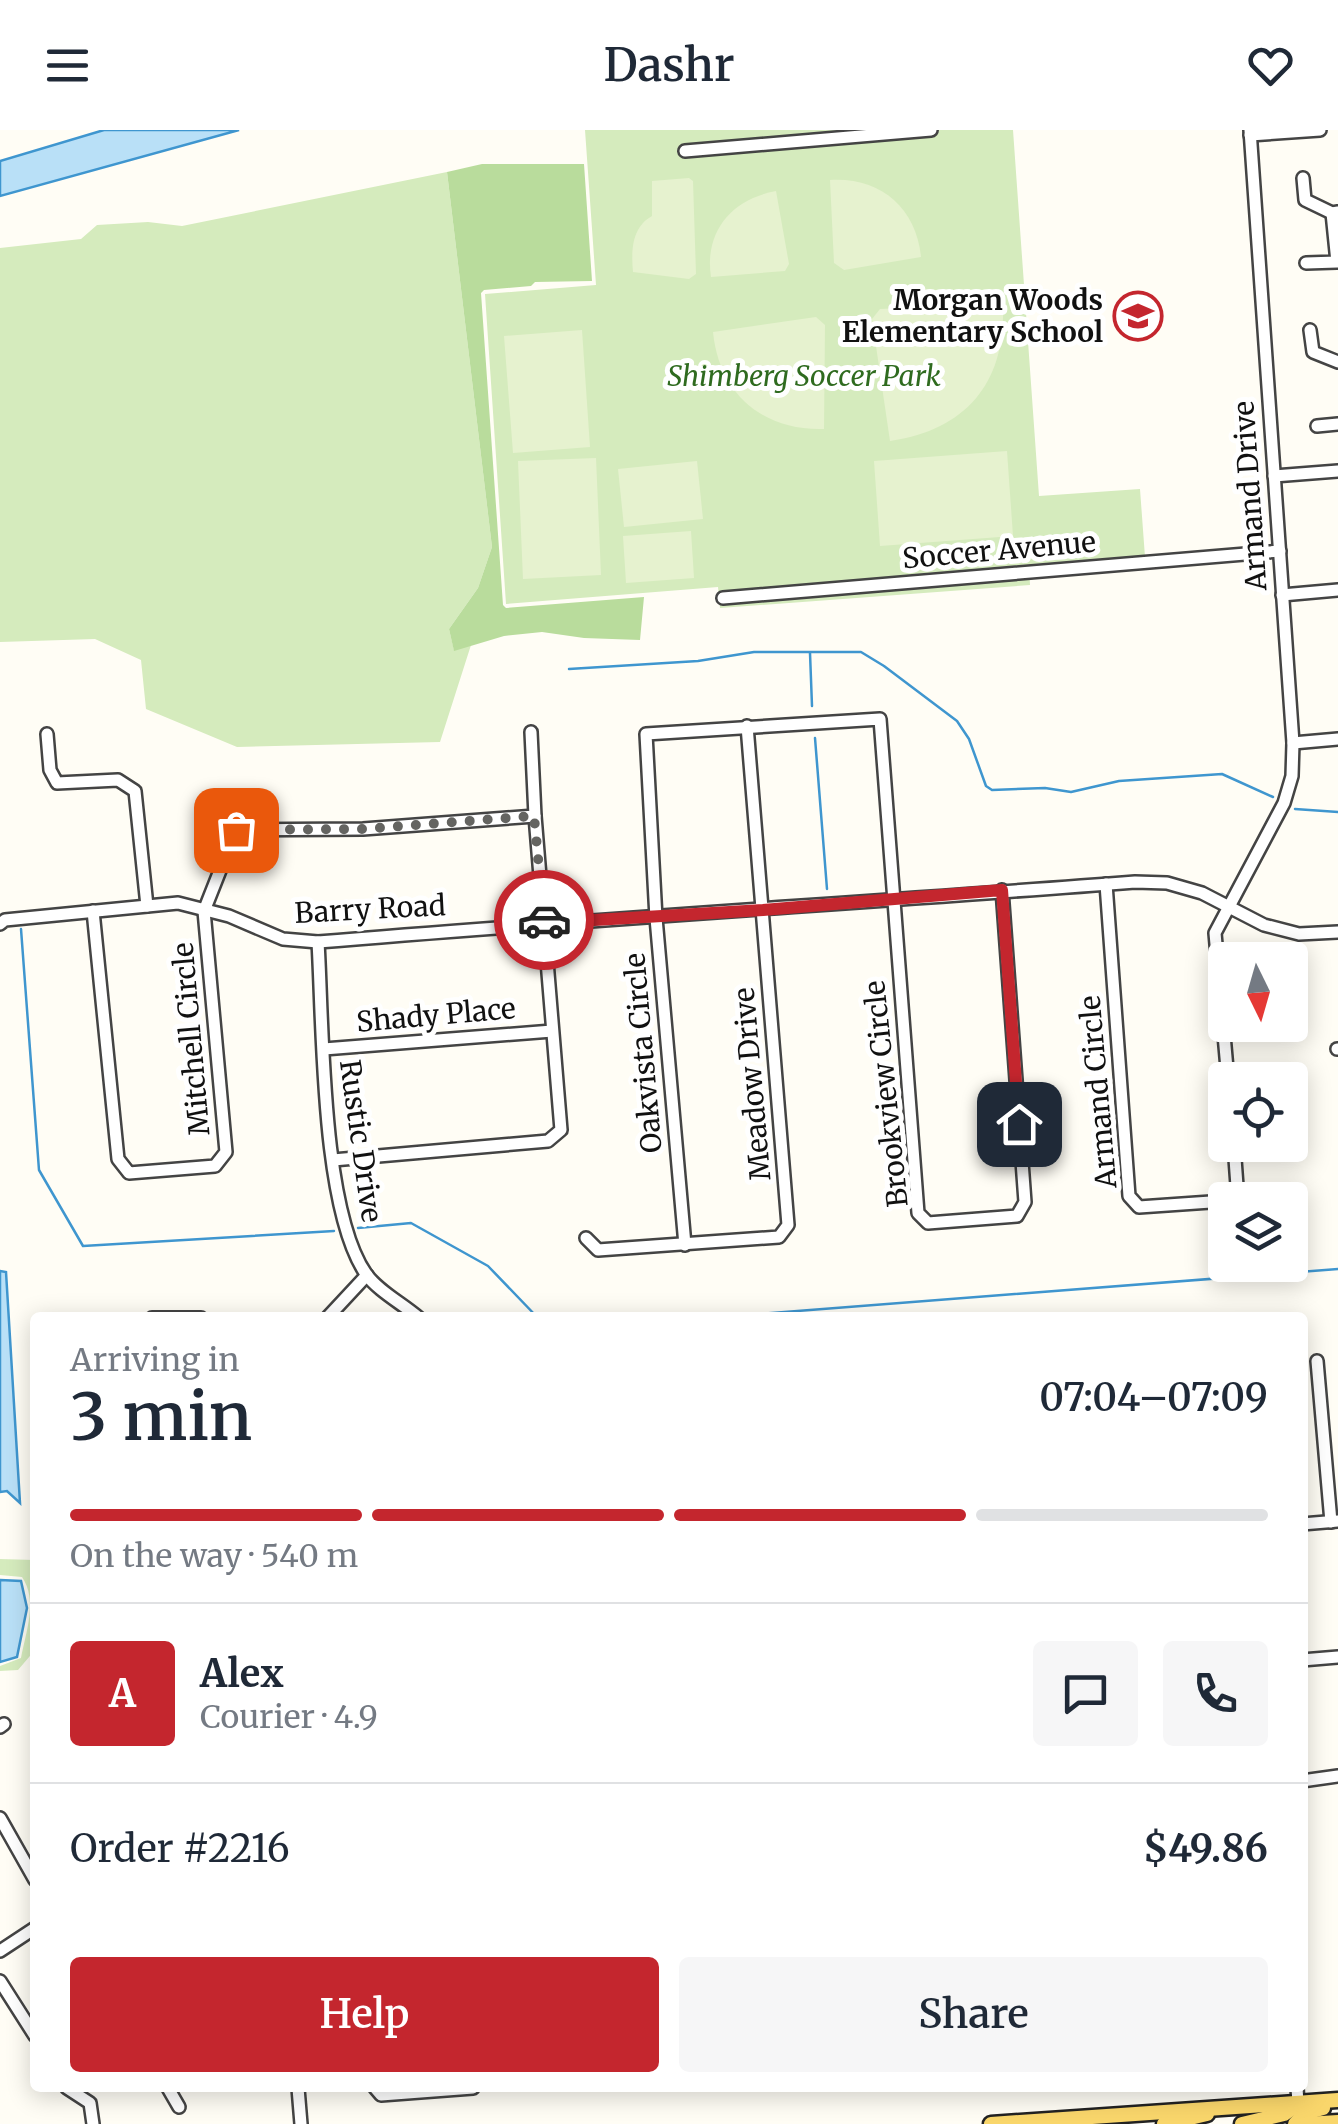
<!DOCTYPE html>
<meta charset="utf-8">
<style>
:root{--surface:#fff;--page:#f6f6f7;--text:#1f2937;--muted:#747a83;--line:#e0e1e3;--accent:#c4262e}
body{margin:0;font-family:Merriweather,serif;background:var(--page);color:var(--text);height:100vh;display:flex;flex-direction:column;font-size:38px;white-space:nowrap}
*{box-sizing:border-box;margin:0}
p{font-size:32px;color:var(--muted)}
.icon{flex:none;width:55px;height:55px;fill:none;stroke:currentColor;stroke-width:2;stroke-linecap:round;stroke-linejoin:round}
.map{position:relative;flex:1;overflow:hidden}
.sheet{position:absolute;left:30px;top:1182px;width:1278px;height:780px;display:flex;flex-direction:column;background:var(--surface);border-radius:10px;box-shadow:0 5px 25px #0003}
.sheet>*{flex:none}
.needle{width:65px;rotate:175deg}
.controls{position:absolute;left:1208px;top:812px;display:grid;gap:20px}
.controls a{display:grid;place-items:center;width:100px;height:100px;border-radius:10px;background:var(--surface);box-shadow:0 5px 25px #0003;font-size:50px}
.pin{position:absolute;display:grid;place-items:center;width:85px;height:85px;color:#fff;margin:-42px;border-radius:20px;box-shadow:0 5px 15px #0006}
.courier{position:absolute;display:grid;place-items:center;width:100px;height:100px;margin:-50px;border:8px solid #c4262e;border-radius:50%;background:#fff;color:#222;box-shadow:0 2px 12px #0007}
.head em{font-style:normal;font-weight:600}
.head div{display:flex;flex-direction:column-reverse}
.head{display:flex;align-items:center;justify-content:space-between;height:170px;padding:0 40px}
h1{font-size:65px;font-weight:600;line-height:75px}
.bar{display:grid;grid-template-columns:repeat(4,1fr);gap:15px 10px;align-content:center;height:120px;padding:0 40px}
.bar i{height:12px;border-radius:8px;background:var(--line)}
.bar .current{background:var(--accent)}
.bar p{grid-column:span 4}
.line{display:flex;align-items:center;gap:25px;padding:0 40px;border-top:2px solid var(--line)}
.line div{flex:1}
.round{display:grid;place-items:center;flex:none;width:105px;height:105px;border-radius:10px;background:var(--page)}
.button{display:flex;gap:20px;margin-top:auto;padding:20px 40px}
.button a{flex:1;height:115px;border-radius:10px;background:var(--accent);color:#fff;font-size:40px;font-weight:600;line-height:115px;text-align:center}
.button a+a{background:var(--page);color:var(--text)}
header{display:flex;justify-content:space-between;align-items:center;height:130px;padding:0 40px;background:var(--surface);font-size:45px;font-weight:600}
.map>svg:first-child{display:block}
.green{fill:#d5ebbd}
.forest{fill:#b9dc9c}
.pitch{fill:#e6f2cf}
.water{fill:#b9e0f7;stroke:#3f96cf;stroke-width:2.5}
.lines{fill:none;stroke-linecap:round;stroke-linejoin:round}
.stream{stroke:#3f96cf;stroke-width:2.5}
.minor-casing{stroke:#444;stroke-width:16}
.major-casing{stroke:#222;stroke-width:19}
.minor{stroke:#fff;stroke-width:11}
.major{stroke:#f9d66b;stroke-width:14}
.done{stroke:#646461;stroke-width:10;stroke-dasharray:0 18}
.route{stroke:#c4262e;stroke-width:12}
.labels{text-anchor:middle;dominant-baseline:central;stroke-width:10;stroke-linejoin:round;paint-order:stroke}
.poi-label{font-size:28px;font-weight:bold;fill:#111;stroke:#fff;text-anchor:end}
.park-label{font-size:28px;font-style:italic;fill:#2f6b1f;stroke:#fff}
.street-label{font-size:28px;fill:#111;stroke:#fff}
</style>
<header><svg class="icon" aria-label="menu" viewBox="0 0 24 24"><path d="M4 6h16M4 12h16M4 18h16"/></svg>Dashr<svg class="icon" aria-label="heart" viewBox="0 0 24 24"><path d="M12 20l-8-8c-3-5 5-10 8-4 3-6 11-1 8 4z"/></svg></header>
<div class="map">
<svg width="1338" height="1994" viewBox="0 0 1338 1994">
<rect width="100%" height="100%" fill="#fffdf5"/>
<g class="green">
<polygon points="585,0 1013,0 1039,366 1140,359 1145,427 1029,436 1030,455 720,478 718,457 506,474 485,164 596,155"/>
<polygon points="447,42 492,417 478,458 449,499 454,520 471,515 440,612 237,617 146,579 141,530 95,509 0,512 0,118 81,109 97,95 148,92 182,96"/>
<path d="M 0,1429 L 35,1430 L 35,1520 L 18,1540 L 0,1541 L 0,1536 L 21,1528 C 26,1502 38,1470 22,1447 L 0,1445 Z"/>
</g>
<polygon class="forest" points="482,34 584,34 592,151 535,152 531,156 484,160 481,163 503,475 506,478 644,467 640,510 584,508 542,502 504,506 454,521 449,499 478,458 492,417 447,42"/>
<g class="pitch">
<path d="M 689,48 L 693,51 L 696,144 L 689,149 L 633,142 C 631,120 632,97 652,86 L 652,51 Z"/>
<path d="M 830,50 C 880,47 916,77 921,127 L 844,140 L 834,133 Z"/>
<path d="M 776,61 L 789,134 L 785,141 L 711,147 C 704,101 732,69 776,61 Z"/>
<path d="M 923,177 L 1003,178 C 1005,254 965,300 890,311 L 872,189 L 880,179 Z"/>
<path d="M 816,187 L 825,195 L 824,299 C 763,301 719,264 713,202 Z"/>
<polygon points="582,200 590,317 513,323 504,206"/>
<polygon points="1007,321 1013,406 880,416 874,331"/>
<polygon points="596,328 601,445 523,449 518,331"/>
<polygon points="697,331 703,389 624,397 618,339"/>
<polygon points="691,401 694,448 626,453 623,406"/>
</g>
<g class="water">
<polygon points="104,0 239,0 0,66 0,31"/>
<polygon points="0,1141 6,1142 20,1373 7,1361 0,1362"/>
<polygon points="0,1450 21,1451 27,1478 17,1527 0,1532"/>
</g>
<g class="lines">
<g class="stream">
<polyline points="810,523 812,576"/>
<polyline points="569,539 698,531 754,522 861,522 884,536 957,591 969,609 986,656 992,660 1045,658 1071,662 1119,651 1222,644 1273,667"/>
<polyline points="815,608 827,759"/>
<polyline points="1295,679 1338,682"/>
<polyline points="21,799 39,1040 83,1116 334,1101"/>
<polyline points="358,1098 411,1093 488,1136 538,1188"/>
<polyline points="707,1188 1338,1139"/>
</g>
<g class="minor-casing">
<g id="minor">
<polyline points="1250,5 1320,0"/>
<polyline points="685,21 931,0"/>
<polyline points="1303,48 1305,70 1332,83 1338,82"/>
<polyline points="1306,133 1337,132 1332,83"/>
<polyline points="1310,200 1313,222 1338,232"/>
<polyline points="1317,296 1338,294"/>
<polyline points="1274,346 1338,341"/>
<polyline points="1282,465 1338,460"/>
<polyline points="723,468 1280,421"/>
<polyline points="47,604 50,640 57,653 118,650 135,661 147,776"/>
<polyline points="1293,613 1338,609"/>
<polyline points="1106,754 1129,1066 1139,1077 1225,1071"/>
<polyline points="93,781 118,1029 129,1043 215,1036 226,1022 204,781 236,700 363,699 535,686"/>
<path d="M 0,794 L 5,790 L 178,773 L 229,786 L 283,809 L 318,812 C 590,789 863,773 1135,752 L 1167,753 L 1202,763 L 1264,795 L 1299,804 L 1338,802"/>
<path d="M 318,812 C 323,894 321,1079 366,1144 C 378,1161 403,1174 419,1188"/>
<polyline points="324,919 552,901"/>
<polyline points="1337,919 1338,919"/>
<polyline points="1228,950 1215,803 1284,673 1292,646 1293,613 1250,0"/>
<polyline points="333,1030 548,1011 561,1000 535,686 531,602"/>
<polyline points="1231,1070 1237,1056 1234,1015"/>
<polyline points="586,1108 598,1120 779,1107 788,1095 747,596"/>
<polyline points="685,1115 656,788 646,604 880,589 918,1083 928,1093 1017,1086 1025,1072 1002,760"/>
<polyline points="152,1188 201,1188"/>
<polyline points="327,1188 367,1145"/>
<polyline points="1317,1231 1331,1392"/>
<polyline points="1302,1394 1338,1391"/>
<polyline points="1302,1530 1338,1527"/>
<polyline points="0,1597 4,1594"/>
<polyline points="1302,1651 1338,1646"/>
<polyline points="0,1688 35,1750"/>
<polyline points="0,1821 35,1798"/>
<polyline points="0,1851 35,1906"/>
<polyline points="67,1958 90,1973 93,1994"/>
<polyline points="168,1958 179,1977"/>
<polyline points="298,1958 301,1994"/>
<polyline points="375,1958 381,1965 473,1958"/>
<polyline points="1297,1958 1298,1973"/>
</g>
</g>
<g class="major-casing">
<g id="major">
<polyline points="991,1994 1338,1970"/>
<polyline points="1164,1994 1207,1984"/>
<polyline points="1242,1994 1284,1984 1298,1974"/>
<polyline points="1295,1994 1305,1983 1323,1978"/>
<polyline points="1307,1994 1338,1992"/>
</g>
</g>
<use href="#minor" class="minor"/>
<use href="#major" class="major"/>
</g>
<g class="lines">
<polyline class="done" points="236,700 363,699 534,686 544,790"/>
<polyline class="route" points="544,790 544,793 763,780 1002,760 1019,994"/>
</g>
<defs>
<g id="school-ring" transform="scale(2.5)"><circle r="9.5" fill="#fff" stroke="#c4262e" stroke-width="1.5"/><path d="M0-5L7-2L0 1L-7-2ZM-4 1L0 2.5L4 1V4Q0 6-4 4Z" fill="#c4262e"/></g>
</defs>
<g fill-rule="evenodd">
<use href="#school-ring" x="1138" y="186"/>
</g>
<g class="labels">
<g class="poi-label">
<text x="1103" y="170">Morgan Woods<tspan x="1103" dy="32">Elementary School</tspan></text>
</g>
<g class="park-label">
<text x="804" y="246">Shimberg Soccer Park</text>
</g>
<g class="street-label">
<text transform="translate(1250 366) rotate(-94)">Armand Drive</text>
<text transform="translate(999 420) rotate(-5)">Soccer Avenue</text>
<text transform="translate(370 779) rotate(-3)">Barry Road</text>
<text transform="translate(436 885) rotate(-5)">Shady Place</text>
<text transform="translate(191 909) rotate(-95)">Mitchell Circle</text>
<text transform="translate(643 923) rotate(-95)">Oakvista Circle</text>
<text transform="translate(752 954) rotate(-95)">Meadow Drive</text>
<text transform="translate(1098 962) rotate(-95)">Armand Circle</text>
<text transform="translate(886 964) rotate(-96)">Brookview Circle</text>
<text transform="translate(361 1011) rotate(82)">Rustic Drive</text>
</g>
</g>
</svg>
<div class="controls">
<a><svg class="needle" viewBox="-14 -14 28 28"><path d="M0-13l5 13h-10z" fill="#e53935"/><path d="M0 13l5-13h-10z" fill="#747a83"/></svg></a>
<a><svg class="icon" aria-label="locate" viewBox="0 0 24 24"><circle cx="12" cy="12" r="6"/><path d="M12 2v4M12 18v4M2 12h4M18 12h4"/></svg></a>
<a><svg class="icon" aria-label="layers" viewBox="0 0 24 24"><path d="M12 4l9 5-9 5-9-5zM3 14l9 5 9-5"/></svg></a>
</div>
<div class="pin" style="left:236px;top:700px;background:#ea580c"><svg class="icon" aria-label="bag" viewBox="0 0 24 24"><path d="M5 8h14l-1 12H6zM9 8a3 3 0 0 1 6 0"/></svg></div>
<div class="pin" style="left:1019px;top:994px;background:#1f2937"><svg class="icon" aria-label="home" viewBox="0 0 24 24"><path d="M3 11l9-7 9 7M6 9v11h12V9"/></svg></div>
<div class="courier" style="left:544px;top:790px"><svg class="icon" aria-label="car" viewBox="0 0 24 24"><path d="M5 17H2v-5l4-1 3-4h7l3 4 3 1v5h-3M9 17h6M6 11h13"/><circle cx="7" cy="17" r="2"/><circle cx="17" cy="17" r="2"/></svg></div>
<section class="sheet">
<div class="head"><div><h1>3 min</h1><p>Arriving in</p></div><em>07:04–07:09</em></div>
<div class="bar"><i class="current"></i><i class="current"></i><i class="current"></i><i></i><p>On the way · 540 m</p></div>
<div class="line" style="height:180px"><b class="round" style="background:var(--accent);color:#fff">A</b><div><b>Alex</b><p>Courier · 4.9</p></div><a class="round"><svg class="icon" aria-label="chat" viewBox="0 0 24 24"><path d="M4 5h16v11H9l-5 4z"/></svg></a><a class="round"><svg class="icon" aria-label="phone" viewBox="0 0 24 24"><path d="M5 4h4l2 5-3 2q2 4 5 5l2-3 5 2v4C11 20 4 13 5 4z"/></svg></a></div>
<div class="line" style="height:130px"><div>Order #2216</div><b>$49.86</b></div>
<div class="button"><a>Help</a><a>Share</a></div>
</section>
</div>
